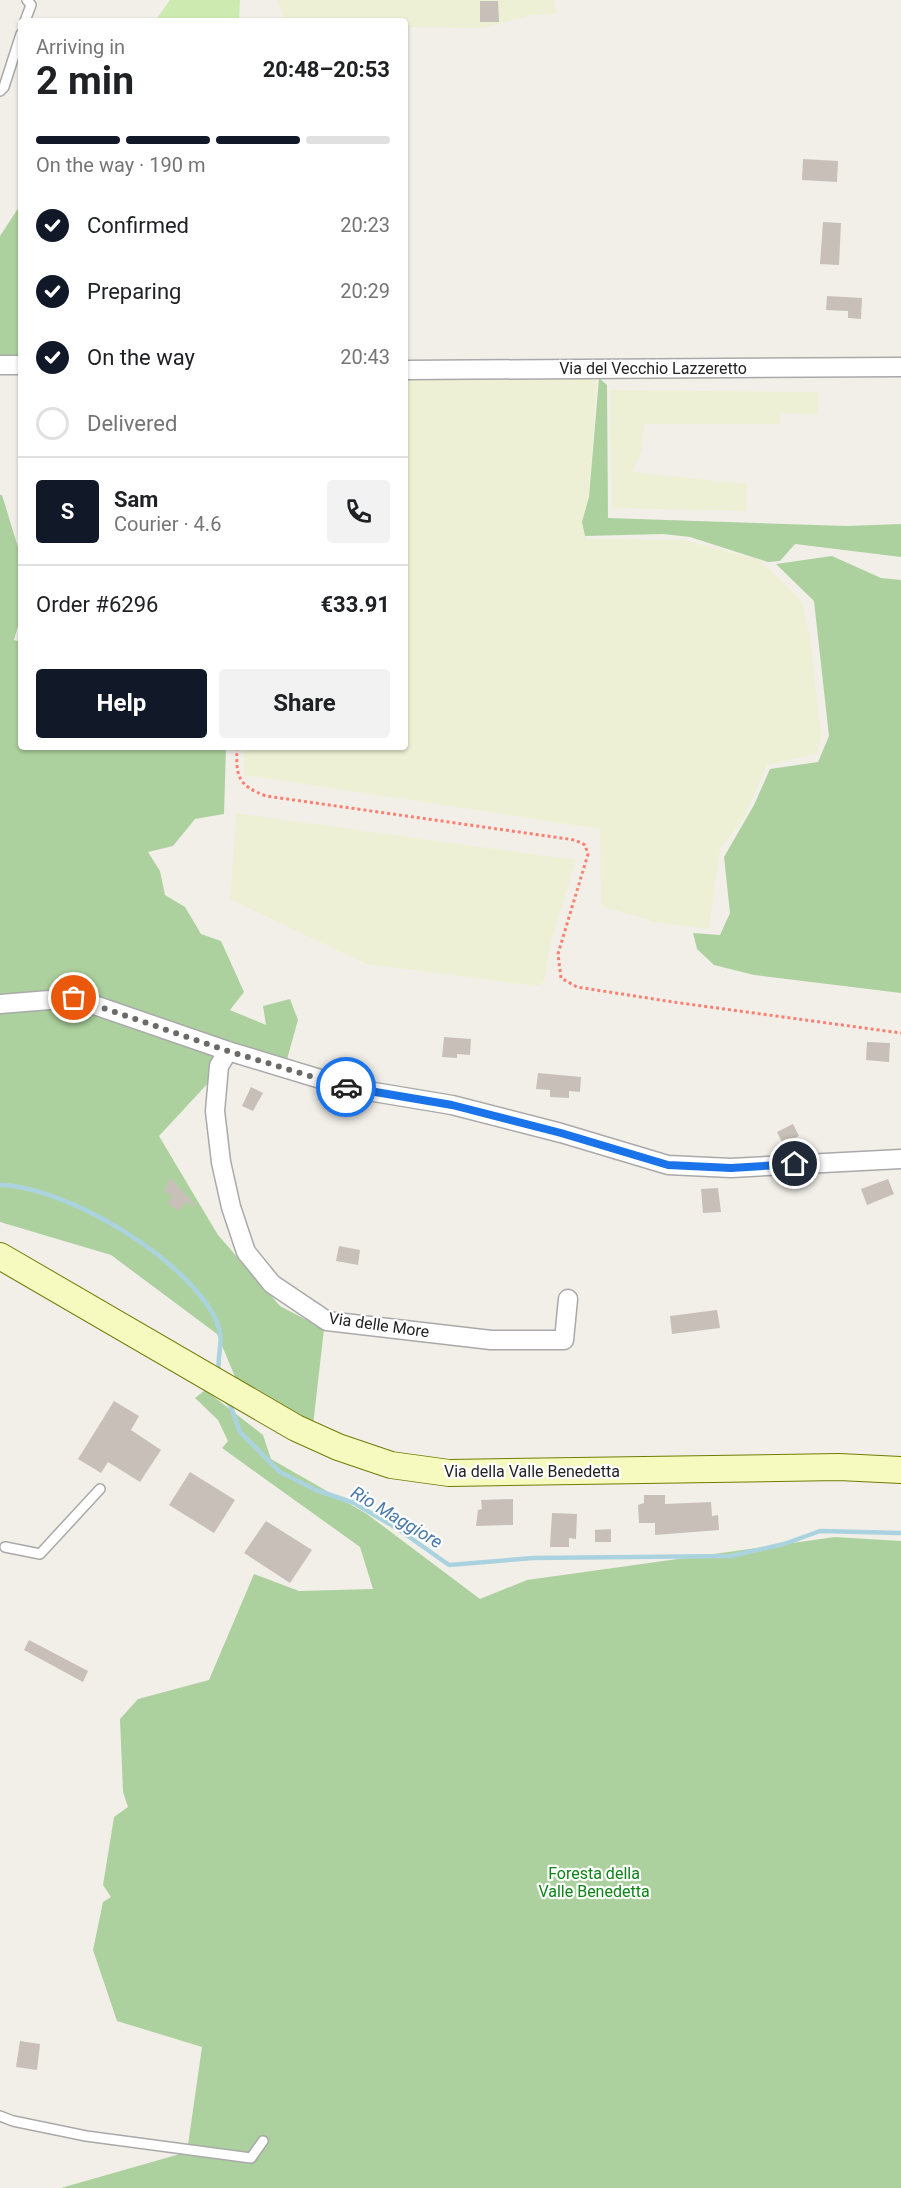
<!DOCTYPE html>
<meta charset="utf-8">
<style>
:root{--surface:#fff;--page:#f2f2f2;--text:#202124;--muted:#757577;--line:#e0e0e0;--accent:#111827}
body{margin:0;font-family:Roboto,sans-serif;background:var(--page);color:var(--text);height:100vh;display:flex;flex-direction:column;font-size:22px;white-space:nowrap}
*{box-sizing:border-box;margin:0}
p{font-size:20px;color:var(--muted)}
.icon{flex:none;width:33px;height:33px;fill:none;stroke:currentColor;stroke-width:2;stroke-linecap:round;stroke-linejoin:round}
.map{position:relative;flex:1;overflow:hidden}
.sheet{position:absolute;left:18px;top:18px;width:390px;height:732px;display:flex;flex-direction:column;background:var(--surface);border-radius:6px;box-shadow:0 2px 4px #0004}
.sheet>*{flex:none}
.pin{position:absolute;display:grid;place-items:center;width:51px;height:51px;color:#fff;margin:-26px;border:3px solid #fff;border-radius:50%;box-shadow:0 2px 6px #0007}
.courier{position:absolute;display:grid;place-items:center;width:60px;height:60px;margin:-30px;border:4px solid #1a73e8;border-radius:50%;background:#fff;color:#222;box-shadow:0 2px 8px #0007}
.overview em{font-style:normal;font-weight:700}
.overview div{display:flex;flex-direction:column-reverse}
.overview{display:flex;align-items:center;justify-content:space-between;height:102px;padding:0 18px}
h1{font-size:39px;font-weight:700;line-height:45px}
.bar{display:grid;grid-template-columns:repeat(4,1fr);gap:9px 6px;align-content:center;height:72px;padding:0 18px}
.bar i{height:8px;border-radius:4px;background:var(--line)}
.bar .active{background:var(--accent)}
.bar p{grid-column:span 4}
.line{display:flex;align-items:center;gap:15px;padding:0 18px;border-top:2px solid var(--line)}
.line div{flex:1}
.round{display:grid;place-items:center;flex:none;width:63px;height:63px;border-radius:6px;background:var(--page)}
ol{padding:0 18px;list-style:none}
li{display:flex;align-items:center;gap:18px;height:66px}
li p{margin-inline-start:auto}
li .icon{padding:6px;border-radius:50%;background:var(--accent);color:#fff;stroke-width:4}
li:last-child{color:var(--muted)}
li i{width:33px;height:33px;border:3px solid var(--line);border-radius:50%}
.primary-button{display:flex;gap:12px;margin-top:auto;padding:12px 18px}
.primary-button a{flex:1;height:69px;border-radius:6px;background:var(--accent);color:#fff;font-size:24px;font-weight:700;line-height:69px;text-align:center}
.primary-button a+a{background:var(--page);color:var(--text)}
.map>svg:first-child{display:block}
.farmland{fill:#eef0d5}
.grass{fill:#cdebb0}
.forest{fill:#add19e}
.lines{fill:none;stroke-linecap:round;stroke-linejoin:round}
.stream{stroke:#aad3df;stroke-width:4.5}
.building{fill:#c7bfb8}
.service-casing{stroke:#a9a9a9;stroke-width:12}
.minor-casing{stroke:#a9a9a9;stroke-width:21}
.secondary-casing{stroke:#707d05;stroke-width:28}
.path{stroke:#fa8072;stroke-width:3;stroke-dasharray:3 3;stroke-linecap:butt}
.service{stroke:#fff;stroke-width:9}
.minor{stroke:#fff;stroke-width:18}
.secondary{stroke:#f7fabf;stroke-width:26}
.done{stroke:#6b6a68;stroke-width:6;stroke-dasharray:0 10.8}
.route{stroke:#1a73e8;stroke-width:8}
.labels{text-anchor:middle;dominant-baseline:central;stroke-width:4.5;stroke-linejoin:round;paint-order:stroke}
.street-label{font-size:16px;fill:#222;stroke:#fff}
.park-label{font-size:16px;fill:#0c8416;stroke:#fff}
.water-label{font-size:18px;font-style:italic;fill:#4a7aab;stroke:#fff}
</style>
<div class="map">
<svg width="901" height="2188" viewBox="0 0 901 2188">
<rect width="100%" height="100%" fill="#f2efe9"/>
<g class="farmland">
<polygon points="277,0 555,0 556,14 532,15 482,28 405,27 405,21 285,21"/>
<polygon points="405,376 597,377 586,539 684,540 760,560 802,602 810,637 821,735 817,754 767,765 744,818 720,849 709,929 655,922 601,906 600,829 244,775 244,747 405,747"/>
<polygon points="610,390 818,392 818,414 781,413 779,424 644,424 642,450 632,472 747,484 747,511 612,508"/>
<polygon points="236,813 576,860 550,945 544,982 537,986 366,964 230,899"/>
</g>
<polygon class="grass" points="170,0 240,0 239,21 155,21"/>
<g class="forest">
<polygon points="21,204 21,359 0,360 0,236"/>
<polygon points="599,378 607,385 608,518 846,526 901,524 901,557 795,544 780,561 768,562 690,537 663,534 585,536 582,522 589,497"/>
<polygon points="0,495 2,495 21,557 21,615 14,640 21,642 21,747 226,747 224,814 195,819 173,846 148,852 160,871 165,895 185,907 201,934 221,941 244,992 230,1010 266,1025 263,1006 290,999 298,1020 286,1063 236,1053 159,1136 218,1235 280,1306 324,1329 313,1425 236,1379 217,1334 111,1255 0,1222"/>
<polygon points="832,556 881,578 901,580 901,993 754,975 714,965 697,949 693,933 720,935 730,913 724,857 754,805 770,769 818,762 829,736 814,601 776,564"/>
<polygon points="205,1390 263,1435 271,1459 367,1514 480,1599 527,1580 835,1537 901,1541 901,2188 61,2188 187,2152 202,2047 117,2021 93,1950 103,1902 111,1897 103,1885 114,1817 128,1807 123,1792 120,1719 138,1699 209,1680 254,1574 299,1591 373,1589 360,1547 222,1448 228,1441 218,1420 195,1398"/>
</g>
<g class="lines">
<g class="stream">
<path d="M 0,1185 C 68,1187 187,1259 216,1320 C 226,1342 216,1353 219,1374"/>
<polyline points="225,1399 231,1407 240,1432 280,1472 316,1490 354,1503 398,1529 449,1565 533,1558 731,1556 784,1544 820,1531 901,1533"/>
</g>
</g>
<g class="building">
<polygon points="480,1 498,1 499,22 480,22"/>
<polygon points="803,159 838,161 837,182 802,180"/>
<polygon points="823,222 841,223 839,265 820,264"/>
<polygon points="827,296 862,298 861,319 848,318 848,311 826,310"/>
<polygon points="444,1037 471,1039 470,1055 457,1054 457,1058 442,1057"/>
<polygon points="867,1042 890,1043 889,1062 866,1060"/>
<polygon points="538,1073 581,1077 580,1092 569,1091 569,1098 550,1097 550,1090 536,1089"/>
<polygon points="251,1087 263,1093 253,1111 242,1106"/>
<polygon points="793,1124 799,1136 783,1144 777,1132"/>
<polygon points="170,1178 197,1206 197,1207 186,1202 179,1211 167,1203 173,1196 164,1192"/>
<polygon points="888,1179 894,1194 867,1205 861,1189"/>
<polygon points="718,1188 721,1212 703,1213 701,1189"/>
<polygon points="339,1246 360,1250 358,1265 336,1261"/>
<polygon points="717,1310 720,1328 672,1334 670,1316"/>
<polygon points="114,1401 139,1416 131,1430 161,1450 140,1482 108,1462 101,1473 78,1459"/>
<polygon points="190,1472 235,1500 214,1533 169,1505"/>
<polygon points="644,1495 665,1495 665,1504 711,1502 712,1516 718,1515 719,1530 655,1535 655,1523 639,1523 638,1505 644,1503"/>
<polygon points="513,1499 513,1525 476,1526 478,1510 482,1509 481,1500"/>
<polygon points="552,1513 577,1514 576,1539 569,1538 569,1547 550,1547"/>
<polygon points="266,1521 312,1550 290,1583 244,1553"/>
<polygon points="611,1529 611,1542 595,1542 595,1530"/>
<polygon points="29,1640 88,1671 83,1682 24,1650"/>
<polygon points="20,2041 40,2044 37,2070 16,2067"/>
</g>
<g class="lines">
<g class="service-casing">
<g id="service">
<polyline points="25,21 31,5 27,0"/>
<polyline points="0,91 4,87 21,34"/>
<polyline points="5,1547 40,1554 100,1489"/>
<polyline points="0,2116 13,2121 86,2136 251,2158 263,2141"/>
</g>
</g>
<g class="minor-casing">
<g id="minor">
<polyline points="0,365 21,365"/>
<polyline points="405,370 901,367"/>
<polyline points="0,1004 74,998 228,1051"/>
<polyline points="568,1299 564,1340 491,1340 327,1321 272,1284 246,1252 231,1207 221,1162 215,1111 219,1066 228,1051 350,1088 452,1105 561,1133 668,1165 731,1168 901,1159"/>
</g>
</g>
<g class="secondary-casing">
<polyline id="secondary" points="0,1256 296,1428 338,1447 391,1465 449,1473 839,1467 901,1470"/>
</g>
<path class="path" d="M 237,747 C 236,776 237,785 266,796 L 575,840 L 585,845 L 588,854 L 558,954 L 561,978 L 577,987 L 673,1002 L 901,1033"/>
<use href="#service" class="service"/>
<use href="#minor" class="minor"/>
<use href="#secondary" class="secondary"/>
</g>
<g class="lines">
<polyline class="done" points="74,998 228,1051 346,1087"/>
<polyline class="route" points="346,1087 452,1105 561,1133 668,1165 731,1168 795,1164"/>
</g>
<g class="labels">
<g class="street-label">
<text x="653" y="368">Via del Vecchio Lazzeretto</text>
<text transform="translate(379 1325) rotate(8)">Via delle More</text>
<text x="532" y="1471">Via della Valle Benedetta</text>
</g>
<g class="park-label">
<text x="594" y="1873">Foresta della<tspan x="594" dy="18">Valle Benedetta</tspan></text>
</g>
<g class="water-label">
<text transform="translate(397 1517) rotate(31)">Rio Maggiore</text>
</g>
</g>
</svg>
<div class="pin" style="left:74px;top:998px;background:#ea580c"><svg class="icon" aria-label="bag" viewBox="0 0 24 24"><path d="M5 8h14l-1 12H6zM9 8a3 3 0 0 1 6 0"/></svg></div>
<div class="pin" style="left:795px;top:1164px;background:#1f2937"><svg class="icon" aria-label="home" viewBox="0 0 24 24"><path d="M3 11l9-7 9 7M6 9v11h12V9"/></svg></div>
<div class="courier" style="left:346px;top:1087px"><svg class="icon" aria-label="car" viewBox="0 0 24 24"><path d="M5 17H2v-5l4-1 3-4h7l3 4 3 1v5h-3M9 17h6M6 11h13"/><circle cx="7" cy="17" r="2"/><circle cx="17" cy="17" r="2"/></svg></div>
<section class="sheet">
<div class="overview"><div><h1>2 min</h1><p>Arriving in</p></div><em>20:48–20:53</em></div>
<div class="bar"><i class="active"></i><i class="active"></i><i class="active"></i><i></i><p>On the way · 190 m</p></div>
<ol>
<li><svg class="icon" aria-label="check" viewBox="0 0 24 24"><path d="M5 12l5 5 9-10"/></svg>Confirmed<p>20:23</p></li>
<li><svg class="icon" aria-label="check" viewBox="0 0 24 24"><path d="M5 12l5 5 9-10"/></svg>Preparing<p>20:29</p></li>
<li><svg class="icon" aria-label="check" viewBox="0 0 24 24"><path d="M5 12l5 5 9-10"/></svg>On the way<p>20:43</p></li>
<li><i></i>Delivered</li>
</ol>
<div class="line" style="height:108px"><b class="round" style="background:var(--accent);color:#fff">S</b><div><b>Sam</b><p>Courier · 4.6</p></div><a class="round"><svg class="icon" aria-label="phone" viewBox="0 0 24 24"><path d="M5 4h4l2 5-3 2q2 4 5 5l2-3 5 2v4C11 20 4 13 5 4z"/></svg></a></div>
<div class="line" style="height:78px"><div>Order #6296</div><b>€33.91</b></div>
<div class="primary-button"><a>Help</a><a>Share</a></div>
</section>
</div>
